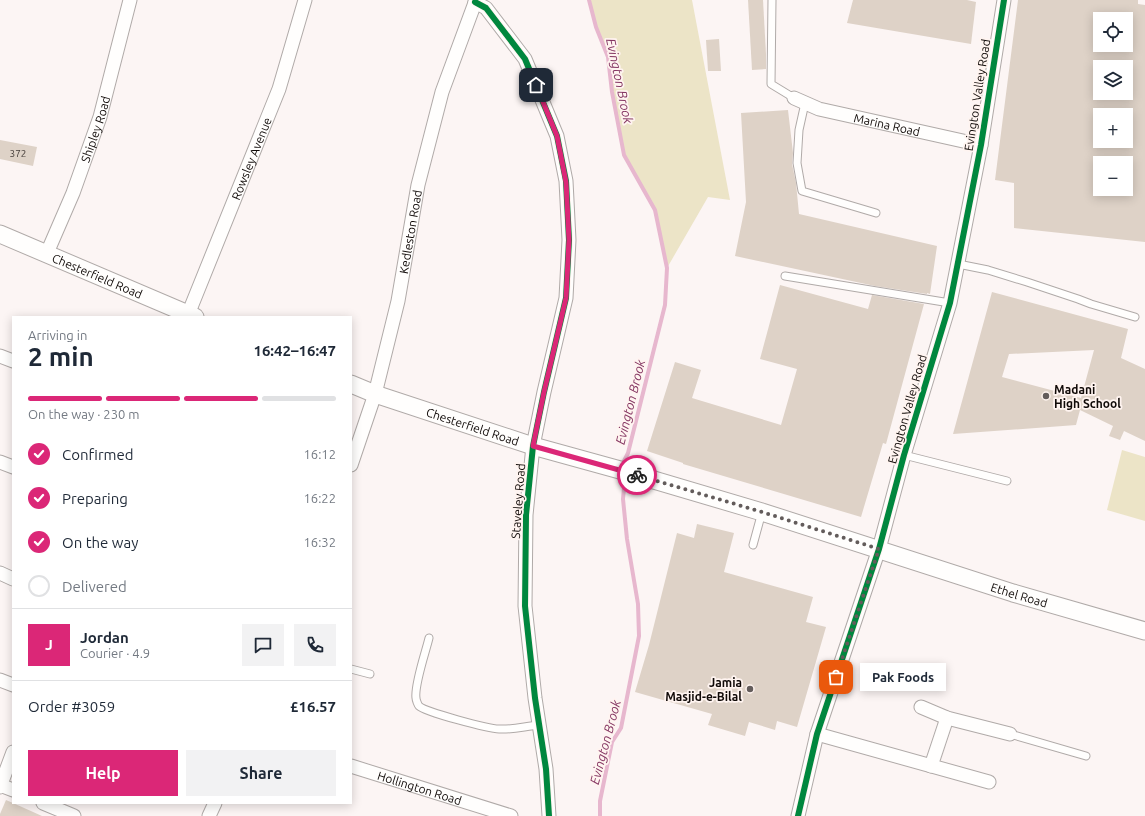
<!DOCTYPE html>
<meta charset="utf-8">
<style>
:root{--surface:#fff;--page:#f2f2f3;--text:#1f2937;--muted:#747a83;--line:#e0e1e3;--accent:#db2777}
body{margin:0;font-family:Ubuntu,sans-serif;background:var(--page);color:var(--text);height:100vh;display:flex;flex-direction:column;font-size:15px;white-space:nowrap}
*{box-sizing:border-box;margin:0}
p{font-size:13px;color:var(--muted)}
.icon{flex:none;width:22px;height:22px;fill:none;stroke:currentColor;stroke-width:2;stroke-linecap:round;stroke-linejoin:round}
.map{position:relative;flex:1;overflow:hidden}
.drawer{position:absolute;left:12px;top:316px;width:340px;height:488px;display:flex;flex-direction:column;background:var(--surface);border-radius:0px;box-shadow:0 2px 10px #0003}
.drawer>*{flex:none}
.tools{position:absolute;left:1093px;top:12px;display:grid;gap:8px}
.tools a{display:grid;place-items:center;width:40px;height:40px;border-radius:0px;background:var(--surface);box-shadow:0 2px 10px #0003;font-size:20px}
.pin{position:absolute;display:grid;place-items:center;width:34px;height:34px;color:#fff;margin:-17px;border-radius:8px;box-shadow:0 2px 6px #0006}
.courier{position:absolute;display:grid;place-items:center;width:40px;height:40px;margin:-20px;border:3px solid #db2777;border-radius:50%;background:#fff;color:#222;box-shadow:0 1px 5px #0007}
.bubble{position:absolute;height:28px;border-radius:0px;background:var(--surface);box-shadow:0 2px 10px #0003;font-size:13px;font-weight:700;line-height:28px;text-align:center}
.summary em{font-style:normal;font-weight:700}
.summary div{display:flex;flex-direction:column-reverse}
.summary{display:flex;align-items:center;justify-content:space-between;height:68px;padding:0 16px}
h1{font-size:26px;font-weight:700;line-height:30px}
.bar{display:grid;grid-template-columns:repeat(4,1fr);gap:6px 4px;align-content:center;height:48px;padding:0 16px}
.bar i{height:5px;border-radius:3px;background:var(--line)}
.bar .current{background:var(--accent)}
.bar p{grid-column:span 4}
.line{display:flex;align-items:center;gap:10px;padding:0 16px;border-top:1px solid var(--line)}
.line div{flex:1}
.round{display:grid;place-items:center;flex:none;width:42px;height:42px;border-radius:0px;background:var(--page)}
ol{padding:0 16px;list-style:none}
li{display:flex;align-items:center;gap:12px;height:44px}
li p{margin-inline-start:auto}
li .icon{padding:4px;border-radius:50%;background:var(--accent);color:#fff;stroke-width:4}
li:last-child{color:var(--muted)}
li i{width:22px;height:22px;border:2px solid var(--line);border-radius:50%}
.action{display:flex;gap:8px;margin-top:auto;padding:8px 16px}
.action a{flex:1;height:46px;border-radius:0px;background:var(--accent);color:#fff;font-size:16px;font-weight:700;line-height:46px;text-align:center}
.action a+a{background:var(--page);color:var(--text)}
.map>svg:first-child{display:block}
.green{fill:#ece4c7}
.lines{fill:none;stroke-linecap:round;stroke-linejoin:round}
.stream{stroke:#e7b7ce;stroke-width:4}
.building{fill:#ded2c7;fill-rule:evenodd}
.service-casing{stroke:#b0aaa8;stroke-width:9}
.minor-casing{stroke:#b0aaa8;stroke-width:15}
.tertiary-casing{stroke:#b0aaa8;stroke-width:19}
.service{stroke:#fffefd;stroke-width:7}
.minor{stroke:#fffefd;stroke-width:13}
.tertiary{stroke:#fffefd;stroke-width:17}
.cycleway-casing{stroke:#fff4f0;stroke-width:8}
.cycleway{stroke:#00873e;stroke-width:6}
.done{stroke:#635c5b;stroke-width:4;stroke-dasharray:0 7.2}
.route{stroke:#db2777;stroke-width:5}
.poi-dot{fill:#635c5b;stroke:#fff4f0;stroke-width:1.5}
.labels{text-anchor:middle;dominant-baseline:central;stroke-width:3.5;stroke-linejoin:round;paint-order:stroke}
.number-label{font-size:10px;fill:#443c38}
.street-label{font-size:12px;fill:#100a08;stroke:#fff4f0}
.poi-label{font-size:12px;font-weight:bold;fill:#100a08;stroke:#fff4f0;text-anchor:start}
.water-label{font-size:13px;font-style:italic;fill:#853763;stroke:#fff4f0}
</style>
<div class="map">
<svg width="1145" height="816" viewBox="0 0 1145 816">
<rect width="100%" height="100%" fill="#fcf5f4"/>
<g class="green">
<polygon points="589,0 692,0 730,200 708,197 667,268 655,210 624,155 612,92 608,57 596,27"/>
<polygon points="1122,450 1145,457 1145,521 1107,510"/>
</g>
<g class="lines">
<g class="stream">
<polyline points="589,0 596,27 608,57 612,92 624,155 655,210 667,268 665,305 628,453 622,465"/>
<polyline points="600,816 600,801 612,742 621,728 639,636 638,604 627,539 623,499 624,488 621,476"/>
</g>
</g>
<g class="building">
<polygon points="748,0 763,0 766,54 766,69 752,70"/>
<polygon points="853,0 967,0 976,2 971,44 847,23"/>
<path d="M 1018,0 L 1138,0 L 1138,4 L 1145,5 L 1145,242 L 1014,228 L 1014,183 L 995,180 ZM 1100,19 L 1126,19 L 1126,45 L 1100,45 ZM 1100,67 L 1126,67 L 1126,93 L 1100,93 ZM 1100,115 L 1126,115 L 1126,141 L 1100,141 ZM 1100,163 L 1126,163 L 1126,189 L 1100,189 Z"/>
<polygon points="719,39 721,71 708,71 706,40"/>
<polygon points="788,110 793,153 792,164 796,183 799,214 937,246 930,294 927,293 927,294 875,286 735,256 746,202 741,113"/>
<polygon points="0,140 37,147 33,166 0,159"/>
<polygon points="780,285 868,309 872,295 924,304 886,444 883,443 861,517 683,464 683,463 647,451 675,362 701,370 692,398 781,425 797,369 760,359"/>
<path d="M 992,292 L 1128,329 L 1121,358 L 1145,369 L 1145,441 L 1124,431 L 1120,440 L 1109,436 L 1113,426 L 1080,410 L 1076,425 L 953,434 ZM 1094,350 L 1081,398 L 1002,377 L 1009,354 Z"/>
<polygon points="697,524 734,533 724,572 813,597 806,622 826,627 797,727 777,721 775,730 749,722 745,736 708,725 712,714 635,692 649,645 677,533 694,538"/>
<polygon points="6,800 13,803 42,816 0,816 0,814"/>
</g>
<g class="lines">
<g class="service-casing">
<g id="service">
<polyline points="772,0 771,84 794,98"/>
<polyline points="805,103 799,130 797,163 802,191 876,213"/>
<polyline points="958,264 988,270 1027,282 1078,299 1091,304 1135,317"/>
<polyline points="785,276 950,303"/>
<polyline points="904,455 1007,481"/>
<polyline points="753,545 762,512"/>
<path d="M 429,638 C 426,651 414,685 416,698 C 416,700 418,705 419,706 C 425,712 489,729 499,729 C 512,730 526,726 539,725"/>
<polyline points="351,669 370,674"/>
<polyline points="1010,734 1086,756"/>
</g>
</g>
<g class="minor-casing">
<g id="minor">
<polyline points="475,2 486,8 525,59 557,136 566,181 569,240 566,298 544,392 533,446 526,515 525,606 535,698 546,769 549,816"/>
<path id="s1" d="M 794,98 L 819,109 L 981,145"/>
<path id="s2" d="M 47,253 L 73,193 L 100,117 L 130,0"/>
<path id="s3" d="M 187,317 L 279,89 L 305,0"/>
<polyline points="0,356 13,361"/>
<polyline points="0,462 13,467"/>
<path id="s4" d="M 351,465 L 375,394 L 398,301 L 418,185 L 442,92 L 476,0"/>
<polyline points="0,573 13,579"/>
<polyline points="0,680 13,685"/>
<polyline points="921,707 947,718 1010,734"/>
<polyline points="817,734 989,782"/>
<path id="s5" d="M 351,766 L 511,816"/>
<polyline points="931,766 947,718"/>
<polyline points="0,785 13,790"/>
<polyline points="0,787 13,752"/>
<polyline points="43,803 74,816"/>
<polyline points="209,816 215,803"/>
<polyline points="798,816 817,734 879,549 904,455 950,303 981,145 1004,0"/>
</g>
</g>
<g class="tertiary-casing">
<g id="tertiary">
<path id="s6" d="M 0,234 L 195,317"/>
<path id="s7" d="M 351,384 L 375,394 L 533,446 L 620,470 L 762,512 L 1013,593 L 1145,631"/>
</g>
</g>
<use href="#service" class="service"/>
<use href="#minor" class="minor"/>
<use href="#tertiary" class="tertiary"/>
<g class="cycleway-casing">
<g id="cycleway">
<polyline points="475,2 486,8 525,59 557,136 566,181 569,240 566,298 544,392 533,446 526,515 525,606 535,698 546,769 549,816"/>
<polyline points="798,816 817,734 879,549 904,455 950,303 981,145 1004,0"/>
</g>
</g>
<use href="#cycleway" class="cycleway"/>
</g>
<g class="lines">
<polyline class="done" points="637,475 762,512 879,549 836,677"/>
<polyline class="route" points="536,85 557,136 566,182 569,240 566,298 544,392 533,446 637,475"/>
</g>
<g class="poi-dot">
<circle cx="1046" cy="396" r="4"/>
<circle cx="750" cy="689" r="4"/>
</g>
<g class="labels">
<g class="number-label">
<text x="18" y="153">372</text>
</g>
<g class="street-label">
<text transform="translate(977 95) rotate(-81)">Evington Valley Road</text>
<text stroke="none"><textPath href="#s1" startOffset="97">Marina Road</textPath></text>
<text stroke="none"><textPath href="#s2" startOffset="133">Shipley Road</textPath></text>
<text stroke="none"><textPath href="#s3" startOffset="171">Rowsley Avenue</textPath></text>
<text stroke="none"><textPath href="#s4" startOffset="241">Kedleston Road</textPath></text>
<text stroke="none"><textPath href="#s6" startOffset="106">Chesterfield Road</textPath></text>
<text transform="translate(907 409) rotate(-74)">Evington Valley Road</text>
<text stroke="none"><textPath href="#s7" startOffset="129">Chesterfield Road</textPath></text>
<text transform="translate(518 501) rotate(-86)">Staveley Road</text>
<text stroke="none"><textPath href="#s7" startOffset="701">Ethel Road</textPath></text>
<text stroke="none"><textPath href="#s5" startOffset="72">Hollington Road</textPath></text>
</g>
<g class="poi-label">
<text x="1054" y="389">Madani<tspan x="1054" dy="14">High School</tspan></text>
<text x="742" y="682" text-anchor="end">Jamia<tspan x="742" dy="14">Masjid-e-Bilal</tspan></text>
</g>
<g class="water-label">
<text transform="translate(620 81) rotate(78)">Evington Brook</text>
<text transform="translate(630 402) rotate(-76)">Evington Brook</text>
<text transform="translate(605 742) rotate(-75)">Evington Brook</text>
</g>
</g>
</svg>
<div class="tools">
<a><svg class="icon" aria-label="locate" viewBox="0 0 24 24"><circle cx="12" cy="12" r="6"/><path d="M12 2v4M12 18v4M2 12h4M18 12h4"/></svg></a>
<a><svg class="icon" aria-label="layers" viewBox="0 0 24 24"><path d="M12 4l9 5-9 5-9-5zM3 14l9 5 9-5"/></svg></a>
<a>+</a>
<a>−</a>
</div>
<div class="pin" style="left:836px;top:677px;background:#ea580c"><svg class="icon" aria-label="bag" viewBox="0 0 24 24"><path d="M5 8h14l-1 12H6zM9 8a3 3 0 0 1 6 0"/></svg></div>
<div class="pin" style="left:536px;top:85px;background:#1f2937"><svg class="icon" aria-label="home" viewBox="0 0 24 24"><path d="M3 11l9-7 9 7M6 9v11h12V9"/></svg></div>
<div class="courier" style="left:637px;top:475px"><svg class="icon" aria-label="bike" viewBox="0 0 24 24"><circle cx="6" cy="16" r="4"/><circle cx="18" cy="16" r="4"/><path d="M6 16l4-8h5l3 8M10 8l3 8H6M13 5h3"/></svg></div>
<div class="bubble" style="left:860px;top:663px;width:86px">Pak Foods</div>
<section class="drawer">
<div class="summary"><div><h1>2 min</h1><p>Arriving in</p></div><em>16:42–16:47</em></div>
<div class="bar"><i class="current"></i><i class="current"></i><i class="current"></i><i></i><p>On the way · 230 m</p></div>
<ol>
<li><svg class="icon" aria-label="check" viewBox="0 0 24 24"><path d="M5 12l5 5 9-10"/></svg>Confirmed<p>16:12</p></li>
<li><svg class="icon" aria-label="check" viewBox="0 0 24 24"><path d="M5 12l5 5 9-10"/></svg>Preparing<p>16:22</p></li>
<li><svg class="icon" aria-label="check" viewBox="0 0 24 24"><path d="M5 12l5 5 9-10"/></svg>On the way<p>16:32</p></li>
<li><i></i>Delivered</li>
</ol>
<div class="line" style="height:72px"><b class="round" style="background:var(--accent);color:#fff">J</b><div><b>Jordan</b><p>Courier · 4.9</p></div><a class="round"><svg class="icon" aria-label="chat" viewBox="0 0 24 24"><path d="M4 5h16v11H9l-5 4z"/></svg></a><a class="round"><svg class="icon" aria-label="phone" viewBox="0 0 24 24"><path d="M5 4h4l2 5-3 2q2 4 5 5l2-3 5 2v4C11 20 4 13 5 4z"/></svg></a></div>
<div class="line" style="height:52px"><div>Order #3059</div><b>£16.57</b></div>
<div class="action"><a>Help</a><a>Share</a></div>
</section>
</div>
